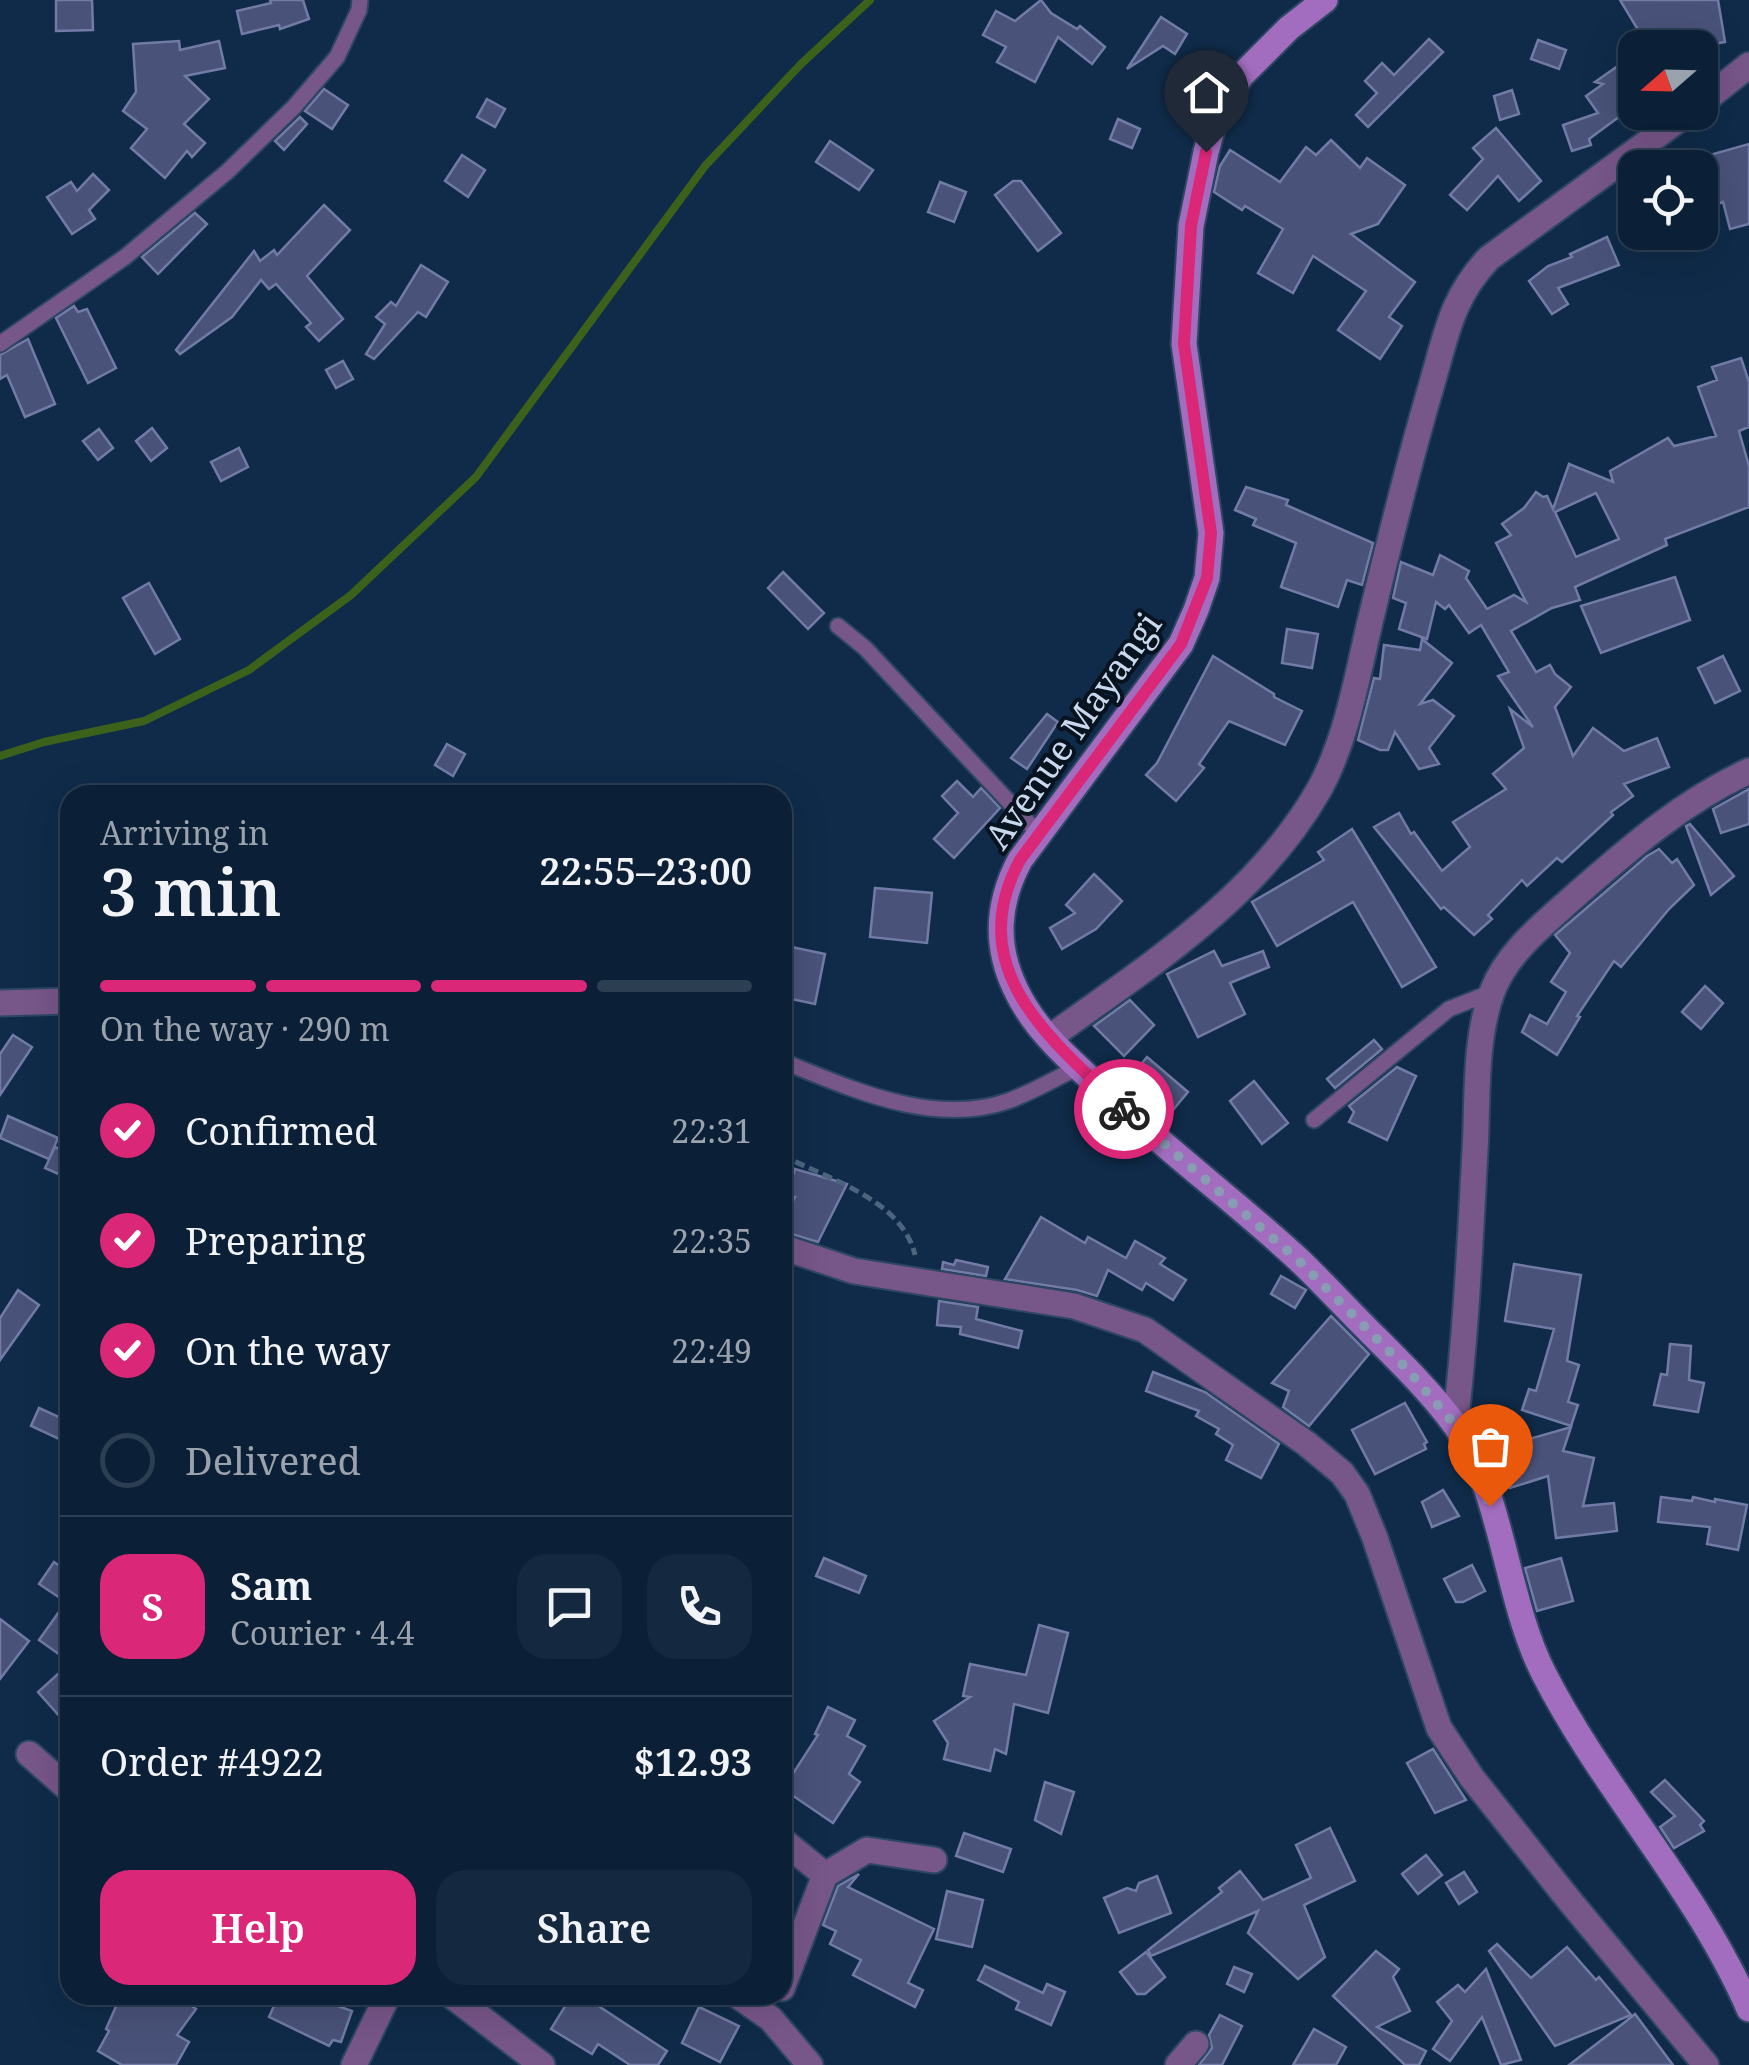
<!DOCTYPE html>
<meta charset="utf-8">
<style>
:root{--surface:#0b2037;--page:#14283f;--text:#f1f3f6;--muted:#9aa3ad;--line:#2b3e52;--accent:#db2777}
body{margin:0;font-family:"Noto Serif",serif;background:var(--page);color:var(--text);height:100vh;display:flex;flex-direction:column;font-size:38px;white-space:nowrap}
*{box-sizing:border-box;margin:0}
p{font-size:32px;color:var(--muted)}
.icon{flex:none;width:55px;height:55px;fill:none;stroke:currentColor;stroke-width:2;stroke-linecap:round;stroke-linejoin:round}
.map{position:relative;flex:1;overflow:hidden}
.sheet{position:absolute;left:60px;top:785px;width:732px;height:1220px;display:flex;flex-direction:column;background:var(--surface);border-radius:30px;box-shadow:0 10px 40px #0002,0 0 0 2px var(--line)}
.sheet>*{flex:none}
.needle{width:65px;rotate:250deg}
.controls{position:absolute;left:1618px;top:30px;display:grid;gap:20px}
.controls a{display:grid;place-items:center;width:100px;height:100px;border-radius:20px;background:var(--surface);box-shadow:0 10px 40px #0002,0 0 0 2px var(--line);font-size:50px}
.pin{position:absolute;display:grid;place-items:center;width:85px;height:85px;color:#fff;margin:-102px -42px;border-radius:50% 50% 50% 0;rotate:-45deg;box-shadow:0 0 10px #0007}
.pin .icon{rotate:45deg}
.courier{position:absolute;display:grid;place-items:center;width:100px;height:100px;margin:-50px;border:8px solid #db2777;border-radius:50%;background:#fff;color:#222;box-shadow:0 2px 12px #0007}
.headline em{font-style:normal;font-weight:600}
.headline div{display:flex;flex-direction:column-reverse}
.headline{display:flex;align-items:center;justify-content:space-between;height:170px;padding:0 40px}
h1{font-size:65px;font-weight:600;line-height:75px}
.bar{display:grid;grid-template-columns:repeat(4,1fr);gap:15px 10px;align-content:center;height:120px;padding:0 40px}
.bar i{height:12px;border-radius:8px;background:var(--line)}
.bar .on{background:var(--accent)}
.bar p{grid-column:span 4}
.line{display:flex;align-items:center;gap:25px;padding:0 40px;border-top:2px solid var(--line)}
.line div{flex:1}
.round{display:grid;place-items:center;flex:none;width:105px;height:105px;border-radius:30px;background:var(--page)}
ol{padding:0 40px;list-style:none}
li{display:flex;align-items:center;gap:30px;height:110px}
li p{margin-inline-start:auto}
li .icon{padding:10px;border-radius:50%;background:var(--accent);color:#fff;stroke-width:4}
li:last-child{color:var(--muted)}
li i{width:55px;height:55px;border:5px solid var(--line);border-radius:50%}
.button{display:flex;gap:20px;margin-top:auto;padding:20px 40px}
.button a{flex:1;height:115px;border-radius:30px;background:var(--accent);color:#fff;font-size:40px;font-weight:600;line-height:115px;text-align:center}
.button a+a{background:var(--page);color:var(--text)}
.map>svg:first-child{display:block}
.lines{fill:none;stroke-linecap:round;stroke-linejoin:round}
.stream{stroke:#3c611b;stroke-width:8}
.building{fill:#495279;stroke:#717ba5;stroke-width:2.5;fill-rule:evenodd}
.lane-casing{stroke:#2d4763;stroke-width:19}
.street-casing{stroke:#2d4763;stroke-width:29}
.secondary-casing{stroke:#2d4763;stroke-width:29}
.path{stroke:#4c647e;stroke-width:5;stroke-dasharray:10 5;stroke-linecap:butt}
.lane{stroke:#775689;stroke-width:15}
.street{stroke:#775689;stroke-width:25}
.secondary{stroke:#a36dbf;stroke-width:25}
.done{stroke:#889cb4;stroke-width:10;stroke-dasharray:0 18}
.route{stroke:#db2777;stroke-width:12}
.labels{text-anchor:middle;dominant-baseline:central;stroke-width:8;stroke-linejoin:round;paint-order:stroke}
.street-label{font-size:35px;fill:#c9d9ed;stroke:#081320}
</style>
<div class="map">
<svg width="1749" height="2065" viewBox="0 0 1749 2065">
<rect width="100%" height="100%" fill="#0f2b49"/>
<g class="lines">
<polyline class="stream" points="0,756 44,742 144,721 249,670 351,595 476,477 705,166 801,64 870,0"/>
</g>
<g class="building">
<polygon points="56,0 92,0 93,30 56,31"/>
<polygon points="270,0 303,0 309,19 280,29 279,25 242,34 237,11 271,3"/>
<polygon points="1041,0 1051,13 1077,29 1080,26 1105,47 1092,64 1058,37 1035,82 997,62 1006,47 983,35 996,11 1015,21"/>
<polygon points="1620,0 1718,0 1725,42 1690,48 1649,48"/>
<polygon points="1161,17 1187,34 1175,54 1163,46 1127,69"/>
<polygon points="1429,39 1443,52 1368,127 1356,115 1377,93 1365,81 1382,63 1394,75"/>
<polygon points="1538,40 1566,50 1559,69 1531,59"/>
<polygon points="179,41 180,50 219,41 225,68 185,76 209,99 184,124 205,143 192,157 187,151 165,178 131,148 147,129 123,111 136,92 133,44"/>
<polygon points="1635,54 1635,105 1589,139 1591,145 1572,151 1563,125 1598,113 1586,96 1603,84 1595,82"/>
<polygon points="324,89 348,105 332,129 305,111"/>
<polygon points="1512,90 1519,114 1500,120 1494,96"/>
<polygon points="487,99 505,109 495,127 477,117"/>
<polygon points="300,117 307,124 284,150 275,141"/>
<polygon points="1118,119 1140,129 1132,148 1110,139"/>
<polygon points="1496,128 1541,181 1519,201 1498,176 1467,210 1450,195 1483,159 1473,148"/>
<polygon points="1331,140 1360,168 1367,158 1405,185 1378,224 1351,234 1415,282 1389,317 1402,326 1380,359 1338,330 1366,291 1313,256 1293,293 1258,273 1283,229 1245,206 1242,210 1214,192 1220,166 1230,150 1280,182 1306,147 1316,155"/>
<polygon points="830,141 873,170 859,190 816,162"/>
<polygon points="1749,144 1749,224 1730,229 1723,202 1700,210 1700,178 1711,174 1706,156"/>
<polygon points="462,155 485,170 468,197 445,181"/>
<polygon points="93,174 109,190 89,210 95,219 72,234 47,197 71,182 77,191"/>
<polygon points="1013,181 1021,181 1061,233 1038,251 995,195"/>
<polygon points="940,182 966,192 954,222 928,212"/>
<polygon points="324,205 350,230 307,276 343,319 319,341 306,327 311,323 276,284 269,289 261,280 232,317 180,354 176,350 254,251 260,261 274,250 277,255"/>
<polygon points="195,213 207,224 158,274 142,257"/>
<polygon points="1607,237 1619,265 1558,288 1568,304 1552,314 1529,281 1548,266 1572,257 1570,254"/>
<polygon points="421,265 448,282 426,317 418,312 374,359 366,354 385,324 376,317 391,302 396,306"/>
<polygon points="74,306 78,312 87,309 116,368 88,383 56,318"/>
<polygon points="28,339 55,404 25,417 7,375 0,379 0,355"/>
<path d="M 1741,358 L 1749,382 L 1749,427 L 1739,431 L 1749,466 L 1749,507 L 1665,539 L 1667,545 L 1575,587 L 1580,600 L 1552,608 L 1511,631 L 1536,672 L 1550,665 L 1555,674 L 1571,687 L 1555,707 L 1573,756 L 1593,728 L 1624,751 L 1657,738 L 1669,767 L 1624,784 L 1633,796 L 1611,812 L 1613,815 L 1562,862 L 1557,858 L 1527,886 L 1522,880 L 1488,915 L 1492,919 L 1474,935 L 1444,907 L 1441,909 L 1374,827 L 1399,813 L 1411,834 L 1414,832 L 1442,871 L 1470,847 L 1453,822 L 1506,789 L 1493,774 L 1524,748 L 1510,709 L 1533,727 L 1498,676 L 1509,672 L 1481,625 L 1469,633 L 1449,605 L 1445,609 L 1436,602 L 1427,639 L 1399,629 L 1406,603 L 1393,598 L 1401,562 L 1433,575 L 1440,555 L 1469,571 L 1466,578 L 1487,609 L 1514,595 L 1526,602 L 1496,543 L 1511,535 L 1502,524 L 1524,508 L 1536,492 L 1543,497 L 1547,496 L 1553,509 L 1569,464 L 1613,482 L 1610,471 L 1668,438 L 1674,446 L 1716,436 L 1698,387 L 1717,380 L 1712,367 ZM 1596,493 L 1619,539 L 1576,557 L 1555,512 Z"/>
<polygon points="343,361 353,379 336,388 326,370"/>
<polygon points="152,428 167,448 151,461 136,441"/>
<polygon points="99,429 113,448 98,460 83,441"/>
<polygon points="239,448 248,467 221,481 211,462"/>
<polygon points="1246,487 1288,500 1286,505 1373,543 1362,585 1347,580 1338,607 1281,587 1296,543 1253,525 1256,519 1235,510"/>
<polygon points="783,572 824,613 808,629 768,588"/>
<polygon points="1675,577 1690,620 1601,653 1581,606"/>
<polygon points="149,583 180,639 155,654 123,598"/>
<polygon points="1287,629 1318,634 1312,668 1282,663"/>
<polygon points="1422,639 1452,663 1420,704 1433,700 1454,716 1429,748 1439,764 1419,769 1395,732 1388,750 1380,750 1358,740 1374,678 1380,679 1384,645 1420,650"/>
<polygon points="1213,656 1274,694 1274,697 1302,711 1285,745 1229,721 1199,764 1204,768 1176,801 1146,775 1157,763"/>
<polygon points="1723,656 1740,691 1715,703 1698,668"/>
<polygon points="1047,714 1058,722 1027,769 1011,758"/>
<polygon points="447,744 465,754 453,776 435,765"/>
<polygon points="957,781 973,797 981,788 1000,808 954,858 934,839 958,813 942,796"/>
<polygon points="1749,789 1749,824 1721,833 1713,809"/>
<polygon points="1690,824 1734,876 1711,895 1686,826"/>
<polygon points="1352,829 1436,967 1402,987 1353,902 1277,946 1252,902 1324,860 1318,852"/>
<polygon points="1659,849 1672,863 1677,859 1694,885 1669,909 1621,967 1614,961 1577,1016 1580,1017 1557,1055 1522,1032 1530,1015 1547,1024 1566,992 1551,982 1570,953 1555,935 1647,856"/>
<polygon points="1094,874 1122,901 1096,929 1062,949 1050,928 1075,913 1066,905"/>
<polygon points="875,888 932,893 927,943 870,937"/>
<polygon points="782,945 825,954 815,1004 782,997"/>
<polygon points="1214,951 1222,966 1263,951 1269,967 1230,983 1245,1014 1198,1037 1167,974"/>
<polygon points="1705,986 1723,1003 1701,1029 1682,1012"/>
<polygon points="1130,1000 1154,1025 1124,1056 1094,1026"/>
<polygon points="13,1035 32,1047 0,1095 0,1054"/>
<polygon points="1374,1040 1382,1049 1335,1088 1327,1079"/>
<polygon points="1147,1057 1188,1092 1173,1110 1132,1075"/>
<polygon points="1397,1067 1416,1076 1387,1140 1349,1122 1354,1112 1349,1106"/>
<polygon points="1254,1081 1288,1123 1262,1144 1230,1101"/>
<polygon points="8,1116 58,1138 49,1159 0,1138"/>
<polygon points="55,1147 70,1153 70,1179 45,1168"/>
<polygon points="795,1169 847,1184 818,1242 782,1231 782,1222 795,1197 787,1195"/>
<polygon points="1041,1217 1085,1243 1088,1237 1126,1258 1135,1241 1165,1258 1160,1264 1186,1280 1173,1300 1146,1283 1142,1290 1108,1270 1097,1296 1077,1290 1005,1279"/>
<polygon points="956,1260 988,1267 986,1276 942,1269 943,1262 954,1265"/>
<polygon points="1514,1264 1581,1275 1567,1361 1579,1365 1568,1402 1578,1405 1571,1426 1522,1410 1529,1389 1536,1391 1554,1329 1505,1321"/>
<polygon points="1281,1276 1306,1290 1295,1308 1271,1294"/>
<polygon points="18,1290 39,1305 0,1360 0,1318"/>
<polygon points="939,1301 978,1307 976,1319 1022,1331 1018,1348 960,1334 961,1327 937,1325"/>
<polygon points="1331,1316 1369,1354 1309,1426 1283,1407 1289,1391 1272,1383"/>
<polygon points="1670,1344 1691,1346 1689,1380 1704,1383 1698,1412 1654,1405 1661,1374 1667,1375"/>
<polygon points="1153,1372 1205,1392 1279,1444 1261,1478 1226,1460 1233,1445 1216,1434 1219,1429 1196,1416 1199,1411 1146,1391"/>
<polygon points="1405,1403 1427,1442 1424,1444 1426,1449 1375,1474 1352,1430"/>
<polygon points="39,1408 70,1422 70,1444 31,1426"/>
<polygon points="1571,1427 1563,1451 1594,1458 1583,1506 1614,1503 1617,1531 1556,1538 1548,1476 1510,1488 1498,1448"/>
<polygon points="1443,1490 1459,1516 1432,1527 1422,1502"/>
<polygon points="1661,1497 1692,1501 1693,1497 1715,1502 1715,1499 1747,1505 1738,1550 1707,1544 1710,1527 1658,1522"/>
<polygon points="824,1558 866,1576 859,1593 816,1576"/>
<polygon points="1561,1558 1573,1601 1537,1611 1525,1568"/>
<polygon points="54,1562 70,1573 70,1662 39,1640 66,1602 39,1584"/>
<polygon points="1472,1565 1485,1591 1463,1602 1456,1602 1444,1579"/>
<polygon points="0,1619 29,1641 0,1679"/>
<polygon points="1039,1625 1068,1633 1048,1713 1014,1704 1006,1754 995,1749 990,1771 944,1759 948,1743 934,1721 970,1697 963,1696 970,1664 1026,1675"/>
<polygon points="70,1663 70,1728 38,1692"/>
<polygon points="828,1707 855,1720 847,1736 865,1746 849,1774 860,1782 833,1823 783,1789 818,1735 815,1734"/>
<polygon points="1433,1749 1466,1800 1435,1813 1407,1763"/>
<polygon points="1665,1780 1704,1821 1700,1825 1704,1831 1674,1848 1660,1827 1675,1816 1651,1792"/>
<polygon points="1045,1782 1074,1792 1061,1834 1035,1820"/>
<polygon points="1330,1828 1355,1881 1304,1905 1325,1957 1298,1979 1248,1933 1258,1911 1151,1956 1148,1950 1222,1892 1219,1888 1240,1871 1263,1900 1311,1878 1296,1845"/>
<polygon points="964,1833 1011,1849 1003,1872 956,1856"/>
<polygon points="1426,1855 1442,1875 1418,1894 1402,1874"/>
<polygon points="1464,1872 1477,1892 1459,1904 1446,1883"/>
<polygon points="859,1874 848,1887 934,1929 908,1983 923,1990 915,2007 853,1975 861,1960 830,1944 836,1931 823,1925 838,1886"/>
<polygon points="1157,1876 1171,1913 1119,1933 1104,1898 1127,1888 1136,1891 1139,1883"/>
<polygon points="947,1891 983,1900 972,1947 936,1939"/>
<polygon points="1497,1944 1531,1978 1567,1947 1596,1980 1599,1977 1631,2015 1555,2046 1489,1951"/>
<polygon points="1376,1951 1399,1969 1393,1977 1410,2011 1377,2027 1426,2051 1419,2065 1405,2065 1333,1996"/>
<polygon points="1146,1952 1165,1977 1145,1994 1137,1994 1120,1972"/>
<polygon points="985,1966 1043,1993 1047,1984 1065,1992 1051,2025 1016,2009 1019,2002 978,1980"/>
<polygon points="1234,1967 1252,1974 1244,1992 1227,1984"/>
<polygon points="1486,1969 1521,2060 1501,2065 1482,2017 1450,2061 1433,2049 1452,2021 1437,2002 1458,1985 1465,1992"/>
<polygon points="121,1995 177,1995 196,2009 177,2035 189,2042 176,2065 122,2065 98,2051 109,2031 106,2029"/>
<polygon points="279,1995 307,1995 352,2011 341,2042 333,2040 329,2046 269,2017"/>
<polygon points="572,1995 607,1995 600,2007 667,2051 658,2065 630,2065 598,2044 592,2054 551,2029"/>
<polygon points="699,2007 739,2026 720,2062 682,2043"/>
<polygon points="1635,2014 1673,2065 1569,2065 1625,2022"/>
<polygon points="1220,2015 1242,2026 1222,2065 1199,2065 1212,2048 1209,2035"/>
<polygon points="1314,2029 1346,2047 1336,2065 1293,2065"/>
</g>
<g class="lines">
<g class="lane-casing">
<g id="lane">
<polyline points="0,344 125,257 228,171 294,107 337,57 359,10 360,0"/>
<polyline points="838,626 865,648 1039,834"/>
<path d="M 782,1061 C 852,1089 933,1127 1008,1101 C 1033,1092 1056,1078 1079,1067"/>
<polyline points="1314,1120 1449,1009 1492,992"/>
</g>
</g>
<g class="street-casing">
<g id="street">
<polyline points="1700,104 1749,65"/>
<polyline points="0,1003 70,1001"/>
<path d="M 1049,1038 C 1148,966 1258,898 1320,788 C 1347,738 1357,677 1370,622 C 1389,543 1408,465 1431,387 C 1446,336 1451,298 1489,258 L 1689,112"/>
<polyline points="782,1247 854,1271 1074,1306 1145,1330 1307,1444 1342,1473 1357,1494 1375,1538 1439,1728 1472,1778 1569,1900 1706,2065"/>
<path d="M 1455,1425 C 1466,1334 1470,1243 1475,1151 C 1478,1100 1474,1041 1492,992 C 1507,952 1545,923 1576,895 C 1631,847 1682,802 1749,771"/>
<polyline points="29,1754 70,1790"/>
<polyline points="782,1840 825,1875"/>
<polyline points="782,1988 825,1875 867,1850 934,1860"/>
<polyline points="451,1995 542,2065"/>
<polyline points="737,1995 771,2019 810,2065"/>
<polyline points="354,2065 388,1995"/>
<polyline points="1178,2065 1196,2044"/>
</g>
</g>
<g class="secondary-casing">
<path id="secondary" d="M 1325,0 L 1289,28 L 1241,76 L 1215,118 L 1206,152 L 1191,226 L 1184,344 L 1211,533 L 1207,578 L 1196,610 L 1181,644 L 1020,860 C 997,903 994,945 1016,990 C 1038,1037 1084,1072 1122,1107 C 1179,1160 1242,1207 1299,1260 C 1323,1283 1345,1307 1368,1330 C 1398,1360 1430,1391 1455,1425 C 1504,1494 1505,1598 1544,1674 C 1604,1791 1697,1889 1749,2009"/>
</g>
<path class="path" d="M 782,1155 C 827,1179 902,1199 915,1255"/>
<use href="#lane" class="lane"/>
<use href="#street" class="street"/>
<use href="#secondary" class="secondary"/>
</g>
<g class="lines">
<polyline class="done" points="1124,1109 1298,1260 1406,1368 1455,1425 1468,1447 1490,1506"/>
<path class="route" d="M 1124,1109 C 1051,1040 961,969 1020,860 L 1181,644 L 1207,578 L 1211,533 L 1184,344 L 1191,226 L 1206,152"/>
</g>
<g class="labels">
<g class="street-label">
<text transform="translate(1072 730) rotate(-55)">Avenue Mayangi</text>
</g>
</g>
</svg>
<div class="controls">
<a><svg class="needle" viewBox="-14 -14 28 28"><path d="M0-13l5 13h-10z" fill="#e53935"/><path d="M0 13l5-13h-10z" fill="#9aa3ad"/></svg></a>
<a><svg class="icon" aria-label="locate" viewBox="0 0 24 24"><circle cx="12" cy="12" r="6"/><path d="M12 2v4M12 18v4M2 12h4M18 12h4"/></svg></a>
</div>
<div class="pin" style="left:1490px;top:1506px;background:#ea580c"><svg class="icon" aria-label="bag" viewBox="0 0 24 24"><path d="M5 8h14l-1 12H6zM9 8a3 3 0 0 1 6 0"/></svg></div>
<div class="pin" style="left:1206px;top:152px;background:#1f2937"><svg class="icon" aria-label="home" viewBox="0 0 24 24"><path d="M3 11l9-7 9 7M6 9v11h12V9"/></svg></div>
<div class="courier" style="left:1124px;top:1109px"><svg class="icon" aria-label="bike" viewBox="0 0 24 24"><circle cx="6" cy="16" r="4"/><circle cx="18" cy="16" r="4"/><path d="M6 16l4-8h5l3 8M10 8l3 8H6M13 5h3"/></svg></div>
<section class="sheet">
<div class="headline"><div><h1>3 min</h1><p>Arriving in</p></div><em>22:55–23:00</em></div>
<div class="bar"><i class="on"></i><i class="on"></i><i class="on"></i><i></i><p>On the way · 290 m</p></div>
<ol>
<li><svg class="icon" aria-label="check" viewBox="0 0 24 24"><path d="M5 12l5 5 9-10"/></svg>Confirmed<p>22:31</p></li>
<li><svg class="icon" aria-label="check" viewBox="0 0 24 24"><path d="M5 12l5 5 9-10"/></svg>Preparing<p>22:35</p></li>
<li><svg class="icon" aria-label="check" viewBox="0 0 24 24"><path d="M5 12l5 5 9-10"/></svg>On the way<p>22:49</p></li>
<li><i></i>Delivered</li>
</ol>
<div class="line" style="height:180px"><b class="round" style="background:var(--accent);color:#fff">S</b><div><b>Sam</b><p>Courier · 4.4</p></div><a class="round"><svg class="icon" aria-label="chat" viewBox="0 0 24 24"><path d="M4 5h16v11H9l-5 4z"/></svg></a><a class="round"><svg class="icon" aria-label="phone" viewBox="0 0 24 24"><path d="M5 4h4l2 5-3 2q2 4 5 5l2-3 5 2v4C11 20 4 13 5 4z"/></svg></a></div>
<div class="line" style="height:130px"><div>Order #4922</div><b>$12.93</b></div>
<div class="button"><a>Help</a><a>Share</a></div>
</section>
</div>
